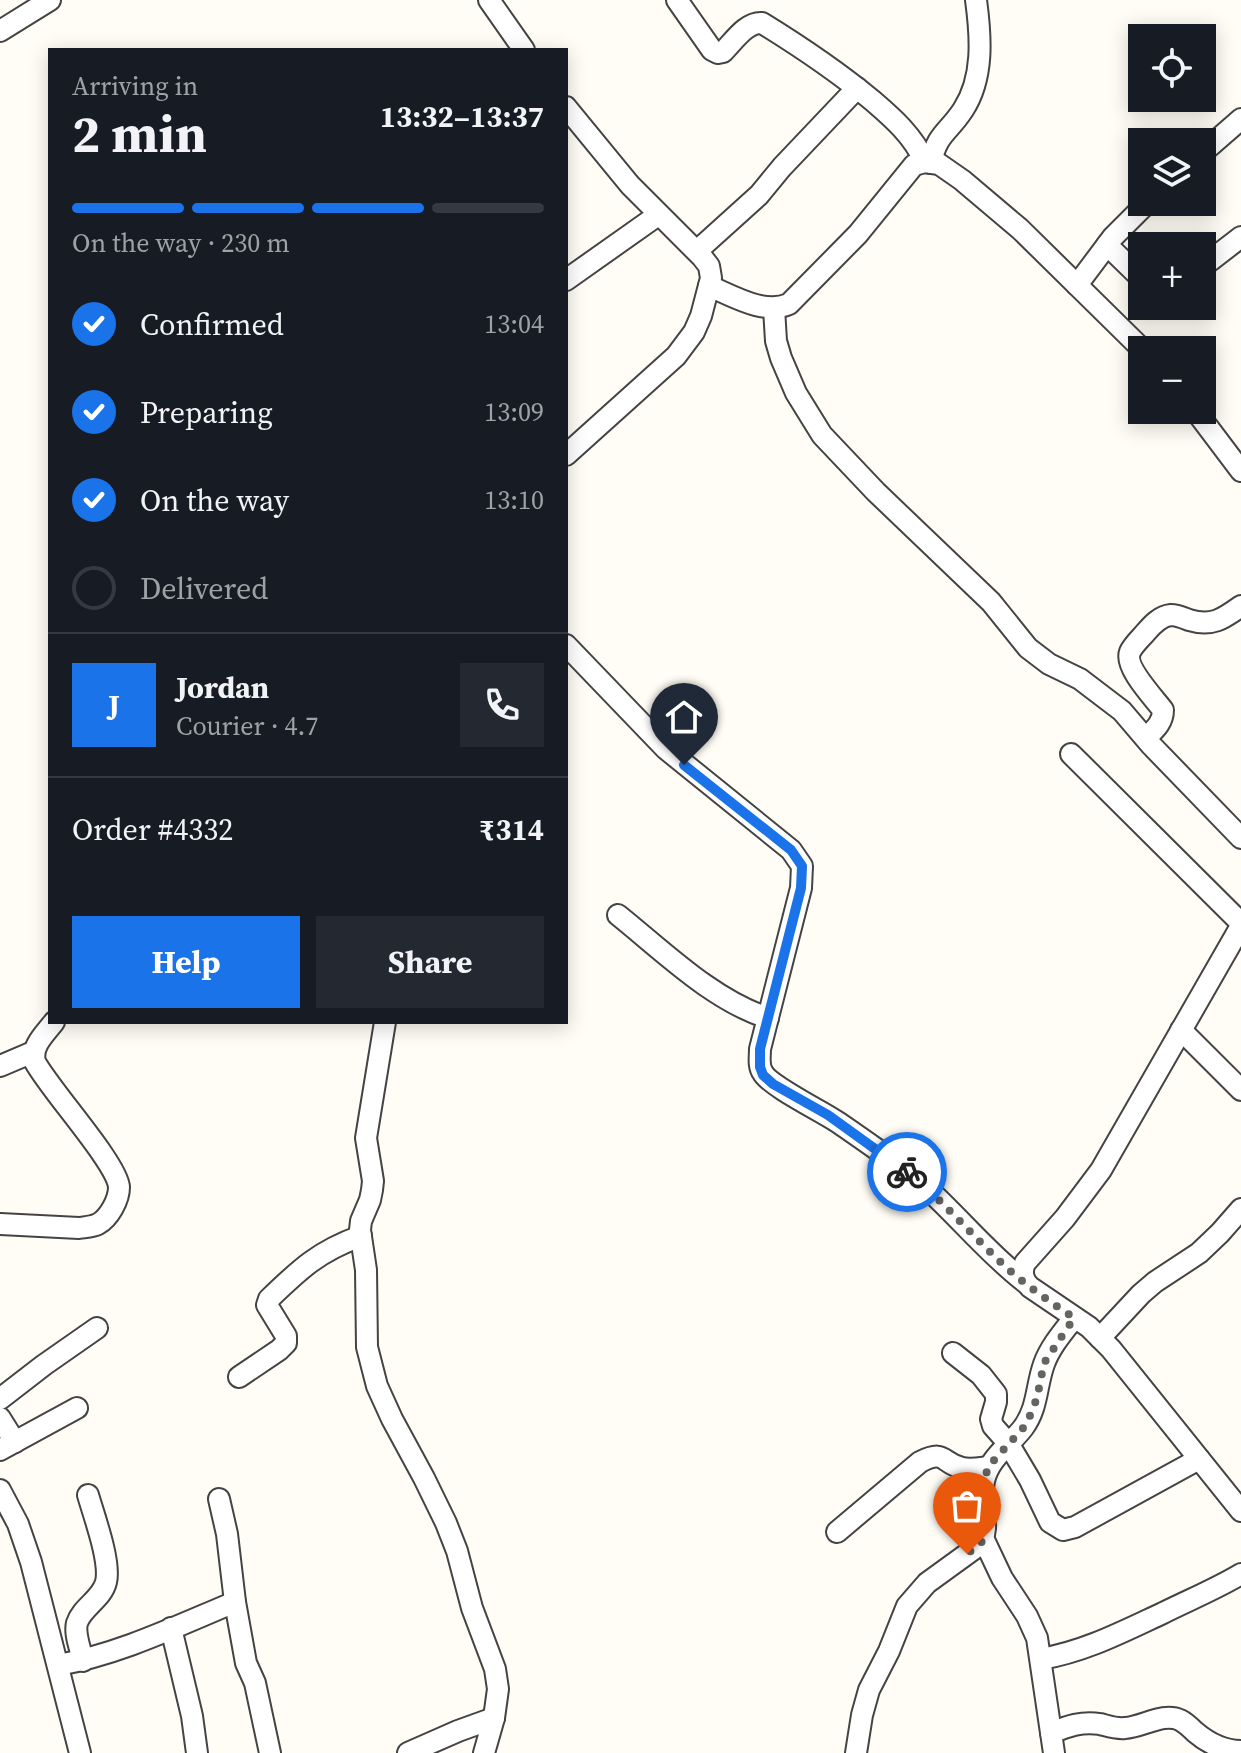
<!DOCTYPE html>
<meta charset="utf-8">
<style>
:root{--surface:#171b24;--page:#242831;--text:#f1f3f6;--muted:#9ea1a6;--line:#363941;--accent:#1a73e8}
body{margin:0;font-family:"Source Serif 4",serif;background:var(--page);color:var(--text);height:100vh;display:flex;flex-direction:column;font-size:30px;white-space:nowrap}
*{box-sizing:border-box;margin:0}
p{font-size:26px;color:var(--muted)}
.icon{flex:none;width:44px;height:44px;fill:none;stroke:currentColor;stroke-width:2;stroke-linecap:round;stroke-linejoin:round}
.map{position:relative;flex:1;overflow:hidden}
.side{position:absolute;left:48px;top:48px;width:520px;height:976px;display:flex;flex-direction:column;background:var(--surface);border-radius:0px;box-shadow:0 4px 20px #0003}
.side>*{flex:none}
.buttons{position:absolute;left:1128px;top:24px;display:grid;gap:16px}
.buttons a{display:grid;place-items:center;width:88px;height:88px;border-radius:0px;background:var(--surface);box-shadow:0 4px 20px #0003;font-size:40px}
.pin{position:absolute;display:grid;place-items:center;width:68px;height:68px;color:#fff;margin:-82px -34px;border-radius:50% 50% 50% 0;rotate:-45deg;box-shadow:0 0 8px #0007}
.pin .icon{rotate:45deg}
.courier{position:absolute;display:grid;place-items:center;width:80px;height:80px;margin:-40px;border:6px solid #1a73e8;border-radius:50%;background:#fff;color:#222;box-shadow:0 2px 10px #0007}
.head em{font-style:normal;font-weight:700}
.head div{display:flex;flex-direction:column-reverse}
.head{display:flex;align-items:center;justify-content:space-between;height:136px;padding:0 24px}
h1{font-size:52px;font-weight:700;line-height:60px}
.bar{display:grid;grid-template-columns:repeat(4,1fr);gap:12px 8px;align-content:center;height:96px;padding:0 24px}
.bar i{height:10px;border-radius:6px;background:var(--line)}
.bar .on{background:var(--accent)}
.bar p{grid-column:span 4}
.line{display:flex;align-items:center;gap:20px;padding:0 24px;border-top:2px solid var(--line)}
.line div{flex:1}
.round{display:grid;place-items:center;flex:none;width:84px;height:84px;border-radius:0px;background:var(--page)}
ol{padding:0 24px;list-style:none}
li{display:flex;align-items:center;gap:24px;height:88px}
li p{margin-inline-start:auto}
li .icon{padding:8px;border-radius:50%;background:var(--accent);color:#fff;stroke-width:4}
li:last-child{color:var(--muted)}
li i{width:44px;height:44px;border:4px solid var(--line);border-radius:50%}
.primary-button{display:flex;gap:16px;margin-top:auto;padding:16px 24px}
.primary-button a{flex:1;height:92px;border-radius:0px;background:var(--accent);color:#fff;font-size:32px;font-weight:700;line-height:92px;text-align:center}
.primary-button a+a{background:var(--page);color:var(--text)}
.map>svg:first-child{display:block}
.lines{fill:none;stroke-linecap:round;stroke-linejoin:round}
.minor-casing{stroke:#444;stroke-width:24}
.minor{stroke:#fff;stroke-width:20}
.done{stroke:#646461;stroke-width:8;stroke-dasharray:0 14.4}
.route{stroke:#1a73e8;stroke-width:10}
</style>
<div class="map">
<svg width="1241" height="1753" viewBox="0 0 1241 1753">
<rect width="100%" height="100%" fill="#fffdf5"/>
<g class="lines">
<g class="minor-casing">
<g id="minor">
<polyline points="489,0 524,50"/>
<path d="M 677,0 L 712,50 L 718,53 L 723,52 C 734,41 746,22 762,23 C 801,47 838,72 873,101 C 894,119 913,136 925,162"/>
<polyline points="0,31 50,0"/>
<polyline points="566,107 630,185 702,257 709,266 711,278 701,316 694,332 676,356 566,455"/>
<polyline points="1202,153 1241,119"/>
<path d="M 931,163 C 937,133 948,133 963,110 C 984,78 981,37 976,0"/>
<polyline points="1107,245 1142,279"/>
<polyline points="697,251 759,195 782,167 857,88"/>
<polyline points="1202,267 1241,237"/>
<polyline points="566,280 658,215"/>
<polyline points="1077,285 1113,237 1148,202"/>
<path d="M 709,286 C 733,296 764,315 789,304 L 858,234 L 914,165 L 925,162 L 939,164 L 962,180 L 1020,229 L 1143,350"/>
<polyline points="774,308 776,341 781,358 796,393 822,435 876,492 991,602 1028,648 1049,664 1080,679 1122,711 1151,745 1241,838"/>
<polyline points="1195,410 1241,471"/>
<path d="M 566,645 L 666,749 L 791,850 L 802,866 L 801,888 L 760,1049 C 760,1057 758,1066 763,1073 C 770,1086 823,1112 839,1123 C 871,1145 903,1167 932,1193 C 963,1222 991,1256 1025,1282"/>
<path d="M 1146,738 C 1154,730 1163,723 1163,710 C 1154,698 1124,667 1130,652 C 1133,645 1141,638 1146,632 C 1152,625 1160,616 1171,615 C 1177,615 1184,618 1189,620 C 1212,627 1223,619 1241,606"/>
<polyline points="1071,754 1241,923"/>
<path d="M 618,915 C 663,951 712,1000 768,1018"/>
<path d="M 1241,926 L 1101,1170 L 1065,1218 L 1025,1263 C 1021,1273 1023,1280 1030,1287 L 1089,1327 L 1111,1349 L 1241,1511"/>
<polyline points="385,1022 366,1138 373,1181 372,1190 370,1200 361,1221 360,1230 366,1270 367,1347 377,1386 392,1419 424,1478 446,1523 457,1551 472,1608 495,1669 498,1689 494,1718 484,1753"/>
<polyline points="1181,1030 1241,1090"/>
<polyline points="0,1066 33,1052"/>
<path d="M 0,1224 L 79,1228 C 85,1227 92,1227 98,1224 C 109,1218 119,1200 119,1187 C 117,1163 50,1090 35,1062 C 31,1046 44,1035 54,1022"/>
<polyline points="1100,1338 1141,1294 1155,1282 1199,1253 1220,1233 1241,1209"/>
<polyline points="953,1353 981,1375 996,1394 996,1402 991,1419 993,1426 1008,1443 1030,1480 1050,1522 1063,1530 1075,1527 1199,1459"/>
<path d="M 239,1377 L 279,1350 L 286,1343 L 286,1336 L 267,1305 L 269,1299 C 300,1269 319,1251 361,1236"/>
<polyline points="0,1399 44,1365 97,1328"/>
<polyline points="0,1418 15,1442"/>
<polyline points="0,1450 77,1408"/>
<polyline points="0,1490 18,1524 31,1562 80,1753"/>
<polyline points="219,1499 227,1534 235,1602 246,1663 255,1683 270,1753"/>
<path d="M 837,1532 L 920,1462 C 946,1449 941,1463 962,1468 C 971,1470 980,1468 988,1467"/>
<polyline points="984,1540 1002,1578 1027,1616 1037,1638 1054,1753"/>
<polyline points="171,1628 192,1716 197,1753"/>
<path d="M 1041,1659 C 1086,1651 1122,1632 1163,1613 C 1189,1600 1216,1589 1241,1574"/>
<path d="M 83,1661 C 81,1650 74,1634 77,1623 C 82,1607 102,1599 106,1582 C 111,1562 94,1516 88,1495"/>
<path d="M 58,1665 C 120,1654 177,1626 235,1602"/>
<path d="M 1051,1733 C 1068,1726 1082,1721 1100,1724 C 1108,1726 1116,1729 1125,1728 C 1143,1727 1163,1712 1180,1720 C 1186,1723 1191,1728 1195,1732 C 1208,1743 1224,1751 1241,1751"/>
<polyline points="408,1753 458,1731 494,1718"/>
<path d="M 856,1753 L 862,1715 L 869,1690 L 889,1651 L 907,1606 L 927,1583 L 978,1546 C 993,1529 979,1503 984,1481 C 989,1458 1009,1446 1023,1428 C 1038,1408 1036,1386 1044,1364 C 1050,1347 1063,1332 1074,1318"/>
</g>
</g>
<use href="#minor" class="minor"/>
</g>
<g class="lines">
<path class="done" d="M 907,1172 C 944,1201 973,1237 1008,1269 C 1028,1287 1051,1302 1074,1318 L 1044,1363 L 1037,1398 L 1029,1418 L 1024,1427 L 988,1467 L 983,1486 L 982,1497 L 986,1531 L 984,1540 L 967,1554"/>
<polyline class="route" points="684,765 791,850 802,866 801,888 760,1049 760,1067 763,1075 773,1084 828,1115 907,1172"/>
</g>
</svg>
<div class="buttons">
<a><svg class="icon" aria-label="locate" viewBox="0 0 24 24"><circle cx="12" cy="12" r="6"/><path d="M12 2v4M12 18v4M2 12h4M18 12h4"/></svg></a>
<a><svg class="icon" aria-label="layers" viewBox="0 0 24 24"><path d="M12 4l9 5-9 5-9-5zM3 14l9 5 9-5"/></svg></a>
<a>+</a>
<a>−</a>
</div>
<div class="pin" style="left:967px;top:1554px;background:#ea580c"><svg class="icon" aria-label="bag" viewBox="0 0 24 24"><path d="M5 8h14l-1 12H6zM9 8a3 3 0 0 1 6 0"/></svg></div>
<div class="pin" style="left:684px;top:765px;background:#1f2937"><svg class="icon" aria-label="home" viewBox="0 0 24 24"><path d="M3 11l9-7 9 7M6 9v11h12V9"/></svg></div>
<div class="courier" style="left:907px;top:1172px"><svg class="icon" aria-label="bike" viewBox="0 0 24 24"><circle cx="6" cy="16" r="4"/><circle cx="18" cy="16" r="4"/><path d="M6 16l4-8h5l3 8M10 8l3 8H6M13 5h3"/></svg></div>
<section class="side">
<div class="head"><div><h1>2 min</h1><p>Arriving in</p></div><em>13:32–13:37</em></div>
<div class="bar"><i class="on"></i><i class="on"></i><i class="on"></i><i></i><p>On the way · 230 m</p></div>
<ol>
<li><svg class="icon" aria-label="check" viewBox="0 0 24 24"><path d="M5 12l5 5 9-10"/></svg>Confirmed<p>13:04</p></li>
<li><svg class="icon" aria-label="check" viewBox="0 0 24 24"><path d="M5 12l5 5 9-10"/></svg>Preparing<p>13:09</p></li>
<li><svg class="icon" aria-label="check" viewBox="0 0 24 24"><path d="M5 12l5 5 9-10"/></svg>On the way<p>13:10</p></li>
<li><i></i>Delivered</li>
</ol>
<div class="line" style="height:144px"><b class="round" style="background:var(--accent);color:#fff">J</b><div><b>Jordan</b><p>Courier · 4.7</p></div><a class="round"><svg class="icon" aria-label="phone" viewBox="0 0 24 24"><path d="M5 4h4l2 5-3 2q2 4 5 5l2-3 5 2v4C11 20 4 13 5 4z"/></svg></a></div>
<div class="line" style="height:104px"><div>Order #4332</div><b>₹314</b></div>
<div class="primary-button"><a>Help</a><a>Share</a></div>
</section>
</div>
